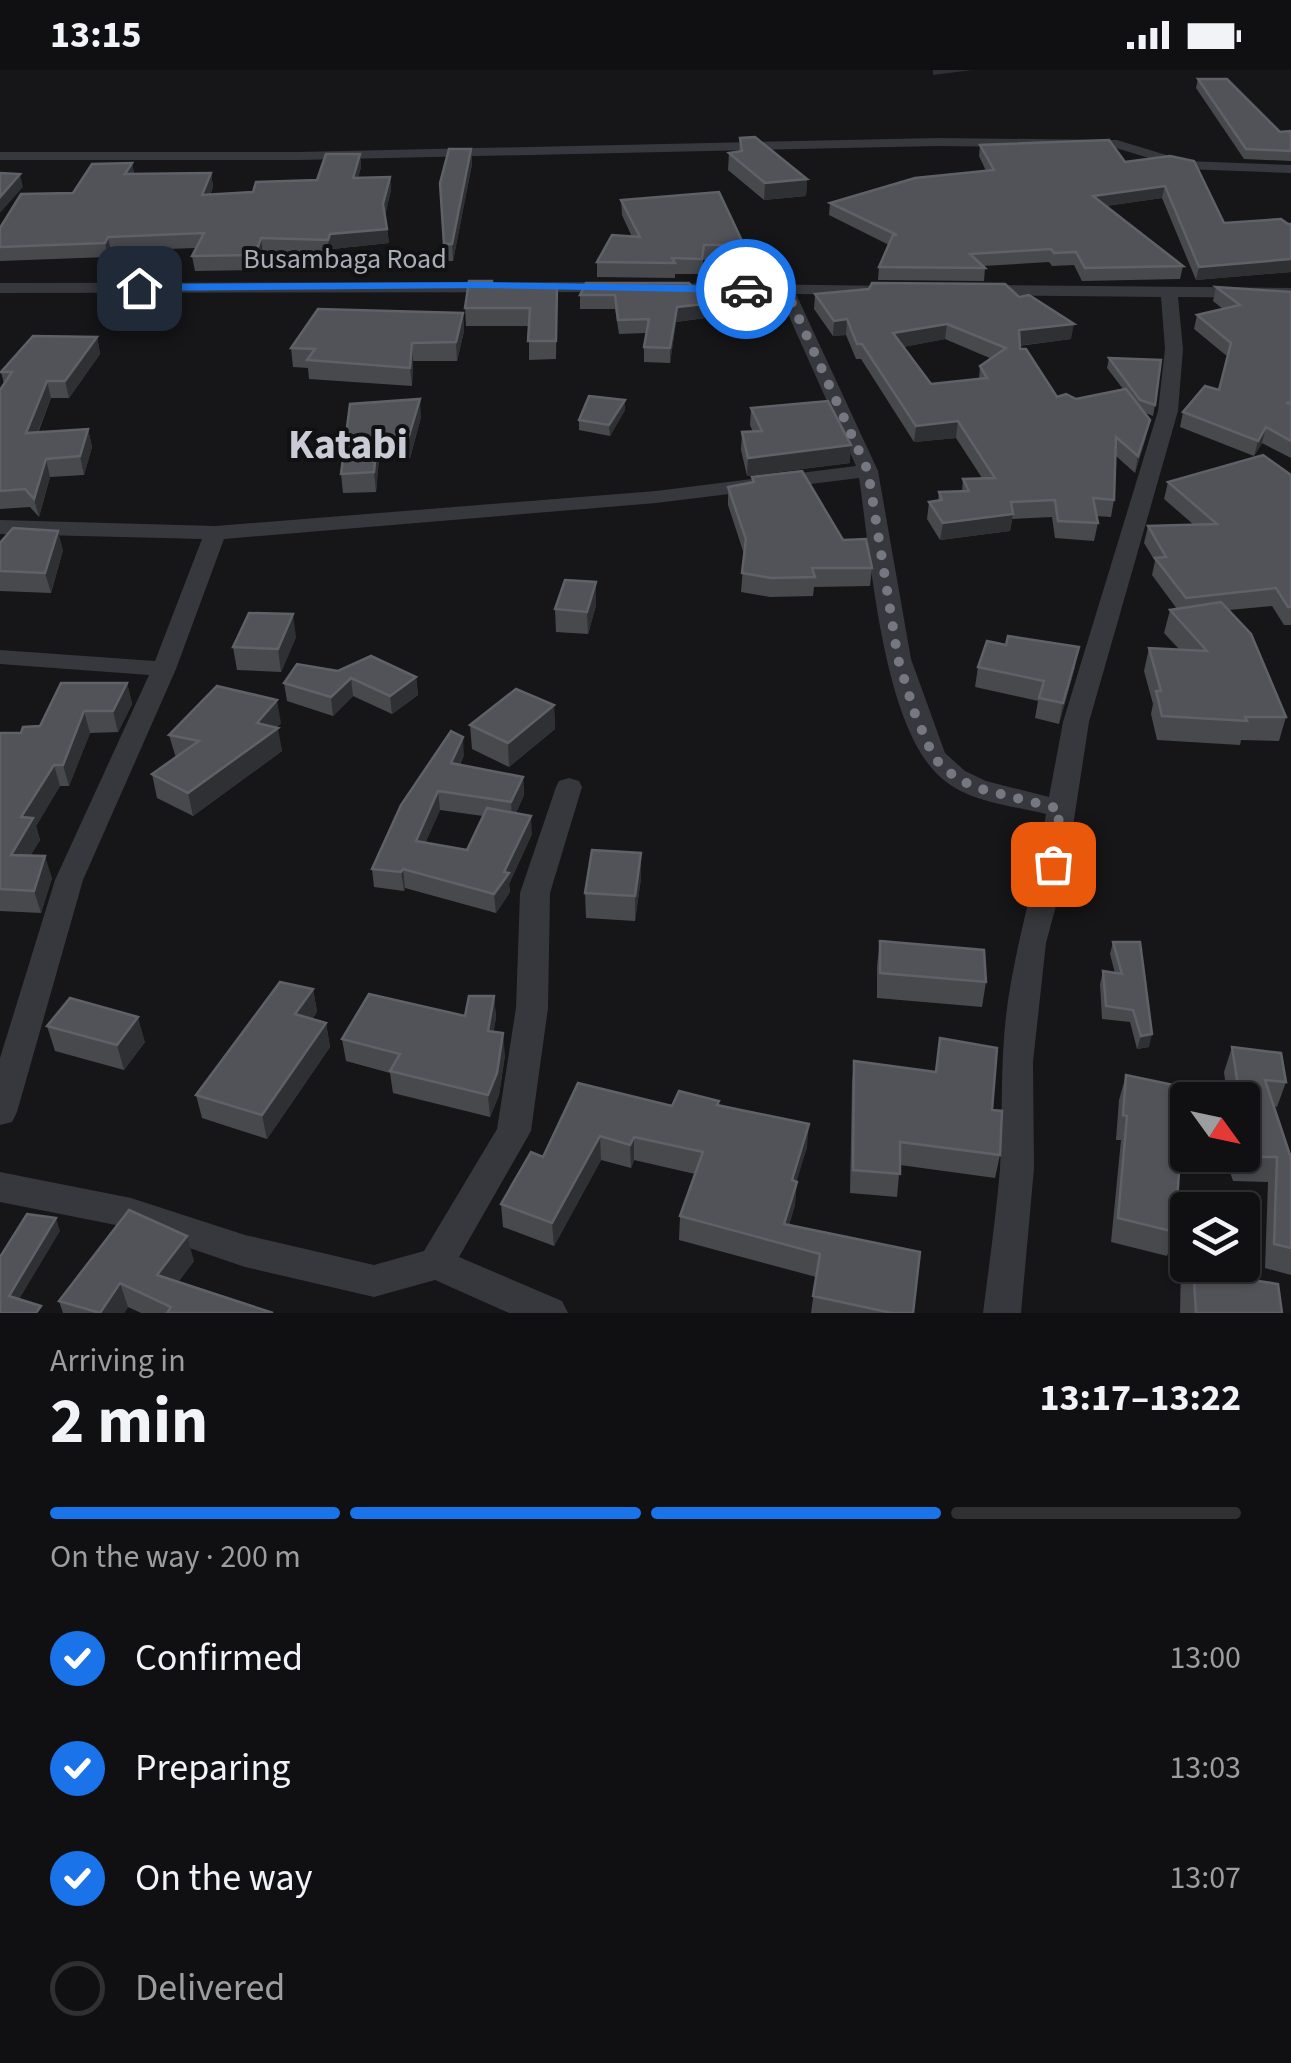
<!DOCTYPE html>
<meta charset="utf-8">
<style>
:root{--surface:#101012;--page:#19191b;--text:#f1f3f6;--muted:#9c9d9f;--line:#303032;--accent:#1a73e8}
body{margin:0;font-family:"Source Sans 3",sans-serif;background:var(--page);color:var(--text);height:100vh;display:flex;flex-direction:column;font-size:38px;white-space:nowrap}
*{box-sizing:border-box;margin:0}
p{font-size:32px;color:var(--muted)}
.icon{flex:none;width:55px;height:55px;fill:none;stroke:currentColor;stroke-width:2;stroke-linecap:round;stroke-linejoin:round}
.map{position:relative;height:1243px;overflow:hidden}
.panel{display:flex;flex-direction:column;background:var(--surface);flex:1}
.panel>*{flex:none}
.needle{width:65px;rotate:123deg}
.tools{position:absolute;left:1170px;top:1012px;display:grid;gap:20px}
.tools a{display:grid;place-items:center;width:90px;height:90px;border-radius:10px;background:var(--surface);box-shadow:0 2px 8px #0004,0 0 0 2px var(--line);font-size:50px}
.pin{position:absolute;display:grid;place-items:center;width:85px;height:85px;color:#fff;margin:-42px;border-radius:20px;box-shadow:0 5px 15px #0006}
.courier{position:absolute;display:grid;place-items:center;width:100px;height:100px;margin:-50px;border:8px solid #1a73e8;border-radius:50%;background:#fff;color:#222;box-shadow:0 2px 12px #0007}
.overview em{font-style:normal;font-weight:700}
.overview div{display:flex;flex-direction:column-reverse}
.overview{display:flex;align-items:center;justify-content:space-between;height:170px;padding:0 50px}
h1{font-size:65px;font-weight:700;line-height:75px}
.bar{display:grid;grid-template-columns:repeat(4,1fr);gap:15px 10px;align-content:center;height:120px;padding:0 50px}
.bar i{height:12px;border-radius:8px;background:var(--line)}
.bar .selected{background:var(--accent)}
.bar p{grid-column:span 4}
ol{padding:0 50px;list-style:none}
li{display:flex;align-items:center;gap:30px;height:110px}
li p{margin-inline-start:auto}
li .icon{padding:10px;border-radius:50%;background:var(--accent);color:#fff;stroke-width:4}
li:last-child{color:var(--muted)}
li i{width:55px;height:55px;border:5px solid var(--line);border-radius:50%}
.status{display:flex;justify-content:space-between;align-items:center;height:70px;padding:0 50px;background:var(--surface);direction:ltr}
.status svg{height:28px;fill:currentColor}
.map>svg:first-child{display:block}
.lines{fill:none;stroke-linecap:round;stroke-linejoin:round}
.street{fill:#37383d;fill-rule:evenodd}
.wall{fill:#47494d;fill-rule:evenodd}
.shaded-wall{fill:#2f3033}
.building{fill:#525359;stroke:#5f6168;stroke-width:2.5;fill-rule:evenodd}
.route{fill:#1a73e8}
.done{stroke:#757880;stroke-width:10;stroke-dasharray:0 18}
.labels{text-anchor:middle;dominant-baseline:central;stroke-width:8;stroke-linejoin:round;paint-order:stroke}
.far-street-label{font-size:28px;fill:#a8adb8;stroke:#111113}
.district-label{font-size:42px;font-weight:bold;fill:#c9ccd4;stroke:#111113}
</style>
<div class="status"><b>13:15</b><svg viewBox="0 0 49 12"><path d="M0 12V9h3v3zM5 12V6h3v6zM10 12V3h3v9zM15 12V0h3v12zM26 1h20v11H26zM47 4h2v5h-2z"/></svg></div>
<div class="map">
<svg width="1291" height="1243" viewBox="0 0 1291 1243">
<rect width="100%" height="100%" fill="#161618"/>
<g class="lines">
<g class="street">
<polygon points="938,68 1117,70 1186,91 1291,95 1291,103 1185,99 1116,78 938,76 298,90 0,90 0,82 298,82"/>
<polygon points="0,213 616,212 624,217 616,222 0,223"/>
<path d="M 661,213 L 897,216 L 897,224 L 891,225 L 796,224 L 878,401 L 911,589 L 945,683 L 965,701 L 986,711 L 1049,727 L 1063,652 L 1158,341 L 1165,279 L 1161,227 L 981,225 L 973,220 L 981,215 L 1291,218 L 1291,228 L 1178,227 L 1183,279 L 1178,341 L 1089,652 L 1067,795 L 1046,873 L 1033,992 L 1034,1098 L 1021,1243 L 983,1243 C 989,1195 996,1147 1000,1099 C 1003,1048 1000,997 1006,946 C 1014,877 1036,813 1046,744 C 1013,736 971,732 945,711 C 882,663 871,486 859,408 L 656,433 L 224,469 L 176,599 L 83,810 L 17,1042 L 12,1052 L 0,1055 L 0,988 L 55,810 L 149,605 L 0,594 L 0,580 L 155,591 L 202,469 L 0,464 L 0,450 L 215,456 L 656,421 L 856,396 L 779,224 L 655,222 L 655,214 Z"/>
<polygon points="569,708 579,711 582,717 550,823 548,938 531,1061 459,1187 562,1231 568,1243 509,1243 435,1210 374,1227 245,1197 131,1158 0,1132 0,1102 131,1128 245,1165 374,1195 424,1181 497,1059 516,938 520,823 556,717 559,711"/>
</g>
</g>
<g class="wall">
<polygon points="1198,9 1280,62 1291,61 1291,91 1244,89 1196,18"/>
<polygon points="740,68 807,109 806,126 764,130 728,100 729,83 739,82"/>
<polygon points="980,75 1125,92 1224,153 1291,154 1291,202 1196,210 1162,128 1106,136 1183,196 1180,209 1082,211 1074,195 1052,196 1049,192 983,196 985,198 984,211 878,210 879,197 889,175 829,145 830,133 986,101 979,86"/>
<polygon points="471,79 472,94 453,191 445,191 440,113"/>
<polygon points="360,84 361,97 358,108 390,107 391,120 385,145 389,173 332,179 329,184 263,182 257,200 195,201 192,186 196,178 111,181 108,187 0,191 0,158 132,93 134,104 211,103 213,117 210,125 253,122 317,110"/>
<polygon points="621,130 744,175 744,190 703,190 702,204 675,204 675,208 597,207 597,192 632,167 622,145"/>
<polygon points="586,213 705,248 676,252 670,293 644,292 644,277 646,263 619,264 615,239 580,239 580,225"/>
<polygon points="493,215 557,215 556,289 529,290 529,256 466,256 465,238"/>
<polygon points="1216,217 1291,222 1291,388 1262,373 1254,386 1180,357 1183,342 1219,320 1228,287 1194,259 1197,245 1223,239 1213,231"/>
<path d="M 815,224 L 1071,269 L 1019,276 L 1020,279 L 1057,327 L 1076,329 L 1123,319 L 1107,298 L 1109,288 L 1155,335 L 1153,346 L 1143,342 L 1146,367 L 1135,403 L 1116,386 L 1114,430 L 1111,447 L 1096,446 L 1098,453 L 1094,471 L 1055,468 L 1052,447 L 1012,449 L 1010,461 L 940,470 L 927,449 L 929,432 L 938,431 L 939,422 L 962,421 L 963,409 L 982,408 L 956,368 L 914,372 L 861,289 L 856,289 L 846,265 L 833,266 L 814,239 ZM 945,269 L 992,289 L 980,296 L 979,309 L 931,314 L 903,277 Z"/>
<polygon points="463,243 464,261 457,291 413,291 412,316 309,309 308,298 293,297 291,278"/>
<polygon points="97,267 100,284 69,328 51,328 38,363 88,359 92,377 84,405 50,407 39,447 30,437 0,439 0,320 4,314 1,302"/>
<polygon points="625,330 625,340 610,366 579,360 579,350"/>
<polygon points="350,334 421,347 410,388 379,388 376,422 343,423 341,404"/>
<polygon points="751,338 850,393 747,406 741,380 742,362 753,362 750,355"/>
<polygon points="1291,405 1291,555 1284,555 1272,536 1229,540 1286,647 1279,671 1241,670 1240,675 1157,670 1151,644 1153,634 1144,601 1149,578 1179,579 1164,563 1170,540 1177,539 1152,505 1155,491 1144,473 1148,456 1194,455 1164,429 1168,412"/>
<polygon points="752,407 843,470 872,498 870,516 814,517 813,526 770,527 741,522 744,484 728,435 728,417 752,413"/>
<polygon points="0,473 63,480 51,523 0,521"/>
<polygon points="596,535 588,564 556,562 555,539"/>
<polygon points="296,567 281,602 237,600 233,577"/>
<polygon points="978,597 1075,597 1059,654 1035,648 1038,631 975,617"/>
<polygon points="338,601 416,607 418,625 392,644 353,626 333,646 287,631 284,613"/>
<polygon points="127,613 132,634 118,662 90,663 69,716 60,716 36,756 40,770 30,785 52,808 41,843 0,841 0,663 21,663 40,656"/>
<polygon points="554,635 555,659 509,697 472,679 470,655"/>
<polygon points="281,653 276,658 282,681 193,746 157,728 152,704 176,688 169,665"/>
<path d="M 464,685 L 460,695 L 523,707 L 524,725 L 516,743 L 532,764 L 509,814 L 510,822 L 496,843 L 405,818 L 404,821 L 374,817 L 372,799 ZM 440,740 L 483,746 L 467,780 L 425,773 Z"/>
<polygon points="641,808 635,851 586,848 585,823"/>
<polygon points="880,871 986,912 982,937 877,928 877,896"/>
<polygon points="1113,872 1149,977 1137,979 1130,952 1102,949 1100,914 1103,901 1115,903 1110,884"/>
<polygon points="313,919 317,942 312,949 326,953 330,977 267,1069 202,1048 196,1025"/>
<polygon points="494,926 496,948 493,962 505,985 499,1025 490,1047 393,1023 390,1003 346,991 342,969 465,946"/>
<polygon points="47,956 145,972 124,1000 55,981"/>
<polygon points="1232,977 1286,1012 1277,1037 1274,1036 1291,1088 1291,1205 1265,1198 1268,1112 1233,1111 1227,1093 1191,1085 1242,1085 1242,1030 1188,1030 1188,1084 1180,1083 1175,1162 1167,1186 1111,1172 1121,1070 1116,1070 1119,1030 1126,1005 1227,1026 1224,1002"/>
<polygon points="854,991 992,1040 1000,1085 995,1108 900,1095 897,1127 850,1123 852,1014"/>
<polygon points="719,1035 807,1077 796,1111 795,1135 789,1155 913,1243 811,1243 816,1207 679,1170 680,1146 695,1104 634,1090 631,1098 601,1090 554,1176 503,1157 501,1134 543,1087 672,1036"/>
<polygon points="1188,1173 1188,1195 1238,1195 1238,1208 1282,1243 1180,1243 1181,1193"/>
<polygon points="194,1191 178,1212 273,1243 141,1243 128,1237 124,1243 63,1243 59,1231"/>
</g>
<g class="shaded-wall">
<polygon points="933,0 972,0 933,5"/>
<polygon points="471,79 472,94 453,191 452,174"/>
<polygon points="360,84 361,97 354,121 353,108"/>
<polygon points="132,93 135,106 125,104"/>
<polygon points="211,103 213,117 204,139 202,125"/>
<polygon points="20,104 23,117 0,143 0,127"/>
<polygon points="390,107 391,120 385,147 383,134"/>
<polygon points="807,109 806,126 764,130 765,113"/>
<polygon points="1165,116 1162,128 1091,138 1093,126"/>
<polygon points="387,159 389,173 332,179 329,184 328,170 330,164"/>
<polygon points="108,167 111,181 108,187 105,173"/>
<polygon points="261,168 263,182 257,200 255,185"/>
<polygon points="1291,189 1291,202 1196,210 1199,197"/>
<polygon points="705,234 705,248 676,252 670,293 670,278 677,237"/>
<polygon points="463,243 464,261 457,291 456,272"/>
<polygon points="847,249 846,265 833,266 834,251"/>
<polygon points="947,254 945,269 892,279 893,263"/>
<polygon points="1074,254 1071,269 1016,276 1019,260"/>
<polygon points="97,267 100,284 69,328 65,311"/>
<polygon points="412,273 413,291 412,316 410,298"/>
<polygon points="47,311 51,328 30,381 26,363"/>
<polygon points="420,329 421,347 410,388 408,369"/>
<polygon points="625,330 625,340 610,366 609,355"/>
<polygon points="1150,350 1146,367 1135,403 1138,386"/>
<polygon points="958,351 956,368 914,372 916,356"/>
<polygon points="1266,357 1262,373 1254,386 1258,371"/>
<polygon points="88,359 92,377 84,405 80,386"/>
<polygon points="377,369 379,388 376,422 374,402"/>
<polygon points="851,375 850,393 747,406 748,388"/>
<polygon points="46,389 50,407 39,447 34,429"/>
<polygon points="1013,444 1010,461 940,470 943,453"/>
<polygon points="58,461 63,480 51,523 45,503"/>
<polygon points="596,512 596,535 588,564 587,542"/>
<polygon points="293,544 296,567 281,602 278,579"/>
<polygon points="1079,577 1075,597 1059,654 1063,633"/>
<polygon points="416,607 418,625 392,644 390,626"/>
<polygon points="351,608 353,626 333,646 331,627"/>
<polygon points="127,613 132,634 118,662 113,641"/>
<polygon points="277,630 281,653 273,661 278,658 282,681 193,746 188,723"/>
<polygon points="554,635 555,659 509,697 508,673"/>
<polygon points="84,641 90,663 69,716 63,695"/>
<polygon points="463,667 464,685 452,711 451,693"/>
<polygon points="54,695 60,716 36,756 40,770 18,807 11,785 21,747"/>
<polygon points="523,707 524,725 512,751 511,732"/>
<polygon points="438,721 440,740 418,790 416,771"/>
<polygon points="531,746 532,764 509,814 510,822 496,843 494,824"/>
<polygon points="641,783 641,808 635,851 635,826"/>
<polygon points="45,786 52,808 41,843 34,821"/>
<polygon points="403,799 405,818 404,821 401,802"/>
<polygon points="313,919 317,942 299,967 295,944"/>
<polygon points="494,926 496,948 490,983 488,961"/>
<polygon points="138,947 145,972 124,1000 117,975"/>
<polygon points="326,953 330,977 267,1069 262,1045"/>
<polygon points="503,963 505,985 499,1025 490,1047 488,1025"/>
<polygon points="1152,964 1149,977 1137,979 1141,966"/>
<polygon points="809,1054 807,1077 790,1134 792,1110"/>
<polygon points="600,1066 601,1090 554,1176 552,1153"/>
<polygon points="634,1067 634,1090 631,1098 630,1075"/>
<polygon points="797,1112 795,1135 782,1178 784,1154"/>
<polygon points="56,1148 60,1161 14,1238 9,1226"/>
<polygon points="187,1166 194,1191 164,1229 157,1205"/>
<polygon points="120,1213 128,1237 124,1243 100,1243"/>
</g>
<g class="building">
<polygon points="1198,9 1227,9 1280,62 1291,61 1291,81 1246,79"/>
<polygon points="755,67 807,109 765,113 729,83 742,81 740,68"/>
<polygon points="1109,70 1125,92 1170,86 1194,91 1224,153 1281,149 1288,154 1291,154 1291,189 1199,197 1165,116 1093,126 1183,196 1085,198 1076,182 1054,183 1051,179 970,184 985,198 879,197 893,165 897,165 830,133 915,108 994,100 980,75"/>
<polygon points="449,79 471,79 452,174 444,174 440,113"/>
<polygon points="326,84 360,84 353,108 390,107 383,134 387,159 330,164 328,170 261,168 255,185 192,186 204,163 108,167 105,173 0,177 0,158 21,124 73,123 92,94 132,93 125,104 211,103 202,125 253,122 256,112 317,110"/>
<polygon points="0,103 20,104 0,127"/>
<polygon points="719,122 744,175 704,175 702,189 672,188 675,193 597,192 612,165 640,167 621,130"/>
<polygon points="469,211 492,211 492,215 557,215 556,271 528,271 530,238 465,238"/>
<polygon points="586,213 689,213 705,234 677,237 670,278 644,277 649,249 618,250 615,225 580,225"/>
<path d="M 872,213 L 1005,214 L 1019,227 L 1029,225 L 1074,254 L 1019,260 L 1020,279 L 1026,279 L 1057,327 L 1066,324 L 1076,329 L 1126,319 L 1150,350 L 1138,386 L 1116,367 L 1114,430 L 1093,428 L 1098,453 L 1058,451 L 1055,430 L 1011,432 L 1013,444 L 943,453 L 929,432 L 942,430 L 939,422 L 969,421 L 963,409 L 995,408 L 958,351 L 916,356 L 862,274 L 857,274 L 847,249 L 834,251 L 815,224 L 869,219 ZM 947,254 L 1006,278 L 980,296 L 987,308 L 931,314 L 893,263 Z"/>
<polygon points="1216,217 1291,222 1291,332 1286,333 1291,334 1291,371 1266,357 1258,371 1183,342 1205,316 1219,320 1231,273 1197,245 1240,235"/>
<polygon points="318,239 463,243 456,272 412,273 410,298 307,290 315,279 291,278"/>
<polygon points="33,266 97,267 65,311 47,311 26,363 88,359 80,386 46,389 34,429 25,419 0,421 0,320 12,302 1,302"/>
<polygon points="1109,288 1161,290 1155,335 1140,330"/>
<polygon points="589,326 625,330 609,355 579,350"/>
<polygon points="420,329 408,369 377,369 374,402 341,404 350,334"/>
<polygon points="828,331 851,375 748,388 742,362 762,361 751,338"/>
<polygon points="1263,385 1291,405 1291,537 1288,537 1276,518 1186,528 1155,488 1166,487 1148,456 1217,454 1168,412"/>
<polygon points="802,401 843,470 866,469 872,498 812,498 815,507 771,508 742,503 746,469 728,417 754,412 752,407"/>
<polygon points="13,458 58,461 45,503 0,501 0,473"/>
<polygon points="565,510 596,512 587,542 555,539"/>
<polygon points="1221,532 1251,564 1286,647 1245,647 1247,651 1162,646 1156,621 1161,621 1149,578 1207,581 1170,540"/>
<polygon points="249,543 293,544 278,579 233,577"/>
<polygon points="1008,566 1079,577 1063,633 1039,628 1044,611 978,597 987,571 1006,575"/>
<polygon points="371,586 416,607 390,626 351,608 331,627 284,613 297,594 338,601"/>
<polygon points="61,613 127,613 113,641 84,641 63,695 54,695 21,747 33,748 11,785 45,786 34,821 0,819 0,663 21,663 23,657 40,656"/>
<polygon points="217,616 277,630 257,653 278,658 188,723 152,704 199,671 169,665"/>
<polygon points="516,619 554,635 508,673 470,655"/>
<polygon points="451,661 463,667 451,693 523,707 511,732 438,721 416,771 467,780 487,738 531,746 504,802 509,803 494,824 403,799 401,802 372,799 401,735"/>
<polygon points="592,780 641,783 635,826 585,823"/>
<polygon points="880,871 984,880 986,912 880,903"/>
<polygon points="1113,872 1140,872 1152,964 1141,966 1133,940 1106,936 1103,901 1122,904"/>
<polygon points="280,912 313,919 295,944 326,953 262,1045 196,1025"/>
<polygon points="369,924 465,946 469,926 494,926 488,961 503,963 497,1003 488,1025 390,1001 400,984 342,969"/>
<polygon points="70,928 138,947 117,975 47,956"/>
<polygon points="940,968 997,978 992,1040 1002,1041 1000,1085 900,1072 900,1104 853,1100 854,991 936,1002"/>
<polygon points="1232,977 1281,983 1286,1012 1265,1010 1291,1088 1291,1178 1274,1174 1277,1087 1241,1087 1241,1085 1242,1085 1242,1030 1188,1030 1188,1058 1182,1057 1175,1162 1118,1148 1127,1046 1123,1045 1126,1005 1240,1029"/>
<polygon points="578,1013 672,1036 679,1021 719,1031 717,1035 809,1054 792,1110 797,1112 784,1154 920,1182 913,1243 892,1243 813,1226 820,1184 680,1146 703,1082 634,1067 630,1075 600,1066 552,1153 501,1134 531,1082 543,1087"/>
<polygon points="129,1140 187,1166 157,1205 273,1243 167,1243 171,1237 120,1213 100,1243 59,1231"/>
<polygon points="27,1144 56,1148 9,1226 41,1236 36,1243 0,1243 0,1187"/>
<polygon points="1193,1195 1238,1195 1238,1208 1278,1214 1282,1243 1196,1243"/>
</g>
<polygon class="route" points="482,212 746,216 752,219 746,223 482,218 139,221 134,218 139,214"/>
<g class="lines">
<polyline class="done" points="746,219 786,220 868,401 898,589 915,644 934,688 956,708 977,718 1060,739 1053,794"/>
</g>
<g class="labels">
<g class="far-street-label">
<text x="345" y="189">Busambaga Road</text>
</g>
<g class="district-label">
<text x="348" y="375">Katabi</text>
</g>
</g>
</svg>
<div class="tools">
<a><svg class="needle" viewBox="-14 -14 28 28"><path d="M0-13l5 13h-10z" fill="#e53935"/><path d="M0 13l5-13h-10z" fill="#9c9d9f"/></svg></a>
<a><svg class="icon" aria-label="layers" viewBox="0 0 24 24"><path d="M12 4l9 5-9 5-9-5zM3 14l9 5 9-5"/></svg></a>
</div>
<div class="pin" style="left:1053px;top:794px;background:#ea580c"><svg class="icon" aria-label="bag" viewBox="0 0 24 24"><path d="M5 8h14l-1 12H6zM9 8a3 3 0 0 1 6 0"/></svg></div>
<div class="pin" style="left:139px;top:218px;background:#1f2937"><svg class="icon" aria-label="home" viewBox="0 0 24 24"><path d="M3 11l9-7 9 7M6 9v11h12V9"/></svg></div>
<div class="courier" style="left:746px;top:219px"><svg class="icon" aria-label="car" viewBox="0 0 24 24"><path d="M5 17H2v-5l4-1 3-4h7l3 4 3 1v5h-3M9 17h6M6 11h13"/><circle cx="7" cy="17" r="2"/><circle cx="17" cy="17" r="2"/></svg></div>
</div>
<section class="panel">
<div class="overview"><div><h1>2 min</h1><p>Arriving in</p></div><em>13:17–13:22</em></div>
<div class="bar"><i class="selected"></i><i class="selected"></i><i class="selected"></i><i></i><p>On the way · 200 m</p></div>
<ol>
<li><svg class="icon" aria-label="check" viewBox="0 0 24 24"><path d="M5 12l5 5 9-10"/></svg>Confirmed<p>13:00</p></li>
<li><svg class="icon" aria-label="check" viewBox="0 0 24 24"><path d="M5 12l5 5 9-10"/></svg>Preparing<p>13:03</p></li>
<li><svg class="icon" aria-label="check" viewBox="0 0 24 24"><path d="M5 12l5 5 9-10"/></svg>On the way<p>13:07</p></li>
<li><i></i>Delivered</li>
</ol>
</section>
